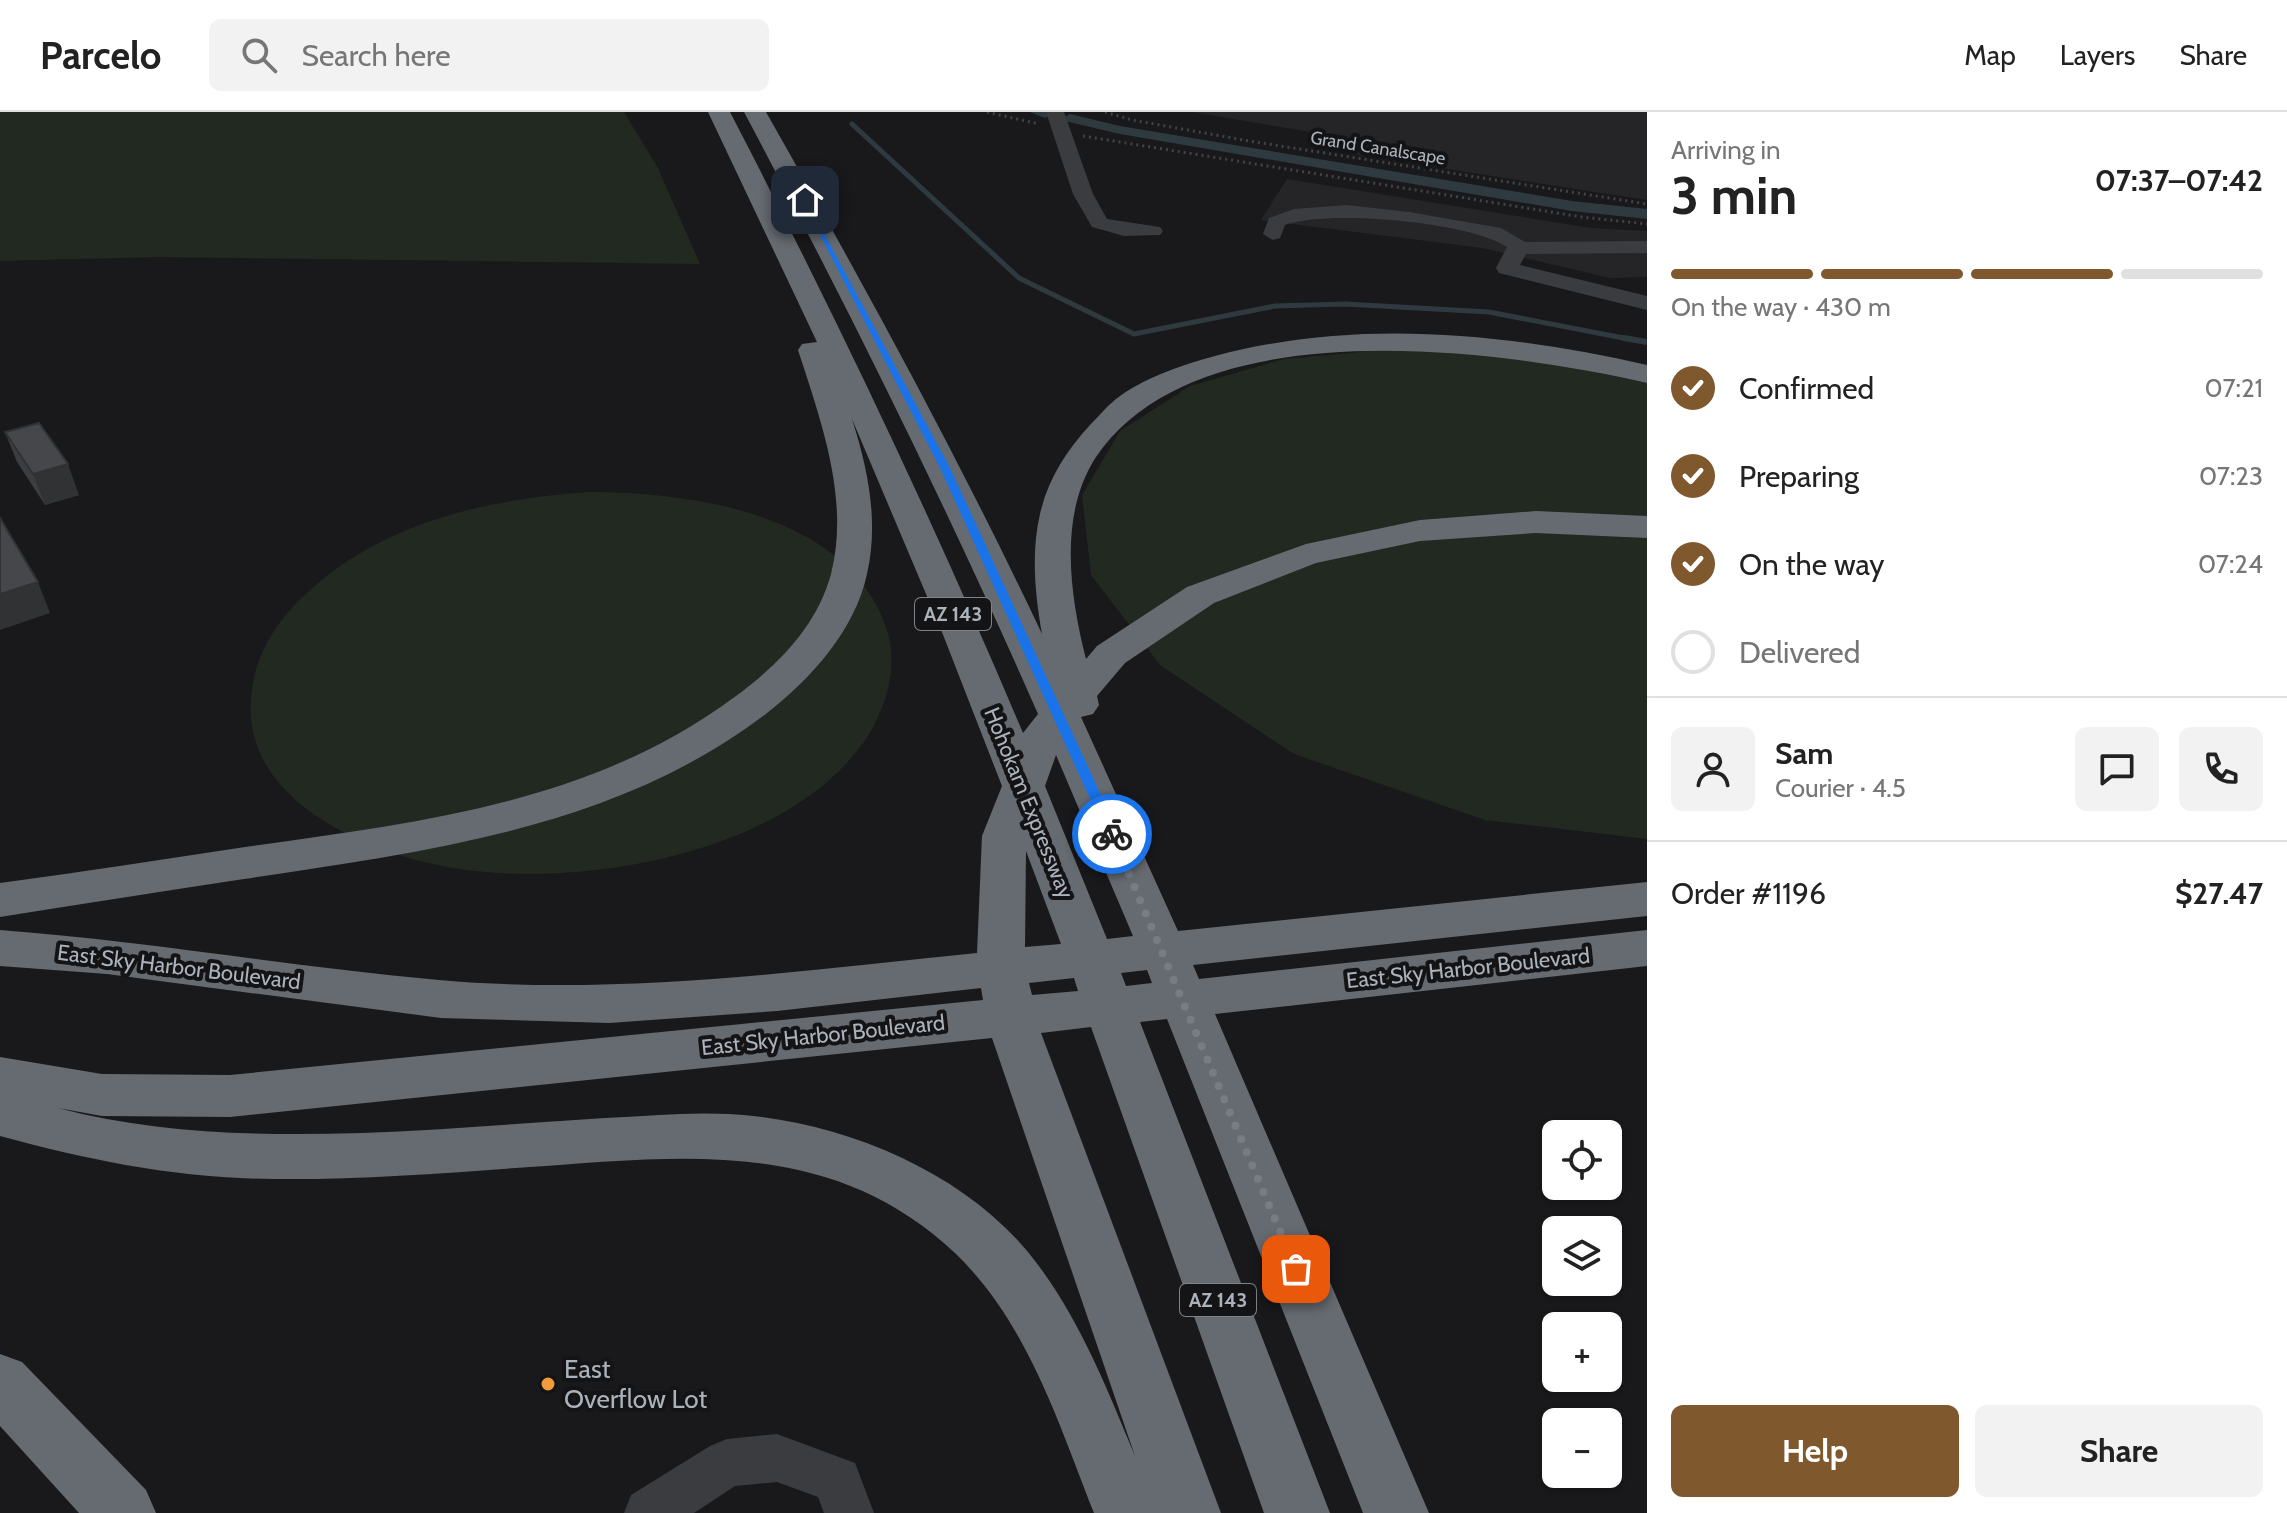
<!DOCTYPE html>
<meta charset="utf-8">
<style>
:root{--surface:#fff;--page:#f2f2f2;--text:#222;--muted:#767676;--line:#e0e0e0;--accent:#80582d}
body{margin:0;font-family:Cabin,sans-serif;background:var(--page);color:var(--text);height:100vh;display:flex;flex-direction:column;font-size:30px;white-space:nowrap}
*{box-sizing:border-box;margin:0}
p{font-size:26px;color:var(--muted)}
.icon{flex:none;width:44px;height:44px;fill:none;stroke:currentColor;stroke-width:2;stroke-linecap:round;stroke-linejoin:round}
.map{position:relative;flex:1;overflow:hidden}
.side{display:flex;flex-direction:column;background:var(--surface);width:640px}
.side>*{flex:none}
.buttons{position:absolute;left:1542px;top:1008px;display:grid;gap:16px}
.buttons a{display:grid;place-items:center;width:80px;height:80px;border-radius:12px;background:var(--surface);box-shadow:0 2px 6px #0004;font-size:40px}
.pin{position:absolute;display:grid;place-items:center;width:68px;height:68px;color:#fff;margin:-34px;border-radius:16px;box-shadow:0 4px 12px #0006}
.courier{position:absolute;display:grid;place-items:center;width:80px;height:80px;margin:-40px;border:6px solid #1a73e8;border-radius:50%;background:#fff;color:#222;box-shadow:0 2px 10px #0007}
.headline em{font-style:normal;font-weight:700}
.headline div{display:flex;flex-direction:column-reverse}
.headline{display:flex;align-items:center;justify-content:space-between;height:136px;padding:0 24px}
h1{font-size:52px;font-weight:700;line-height:60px}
.bar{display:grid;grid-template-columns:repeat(4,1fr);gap:12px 8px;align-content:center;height:96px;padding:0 24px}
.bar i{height:10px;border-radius:6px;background:var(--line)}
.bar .selected{background:var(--accent)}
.bar p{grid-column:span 4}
.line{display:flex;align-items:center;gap:20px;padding:0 24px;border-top:2px solid var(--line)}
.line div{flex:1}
.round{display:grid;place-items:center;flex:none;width:84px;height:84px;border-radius:12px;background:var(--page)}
ol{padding:0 24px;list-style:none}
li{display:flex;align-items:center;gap:24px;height:88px}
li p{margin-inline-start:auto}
li .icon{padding:8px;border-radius:50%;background:var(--accent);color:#fff;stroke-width:4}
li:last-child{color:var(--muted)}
li i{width:44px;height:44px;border:4px solid var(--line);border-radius:50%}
.button{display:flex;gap:16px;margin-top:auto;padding:16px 24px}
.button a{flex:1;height:92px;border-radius:12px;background:var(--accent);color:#fff;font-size:32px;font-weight:700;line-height:92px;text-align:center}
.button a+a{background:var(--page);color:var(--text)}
header{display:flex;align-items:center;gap:48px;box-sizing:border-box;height:112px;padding:0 40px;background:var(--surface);border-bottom:2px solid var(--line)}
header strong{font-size:38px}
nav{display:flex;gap:44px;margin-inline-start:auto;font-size:28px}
.search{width:560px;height:72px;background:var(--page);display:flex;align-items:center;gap:20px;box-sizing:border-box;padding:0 28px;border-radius:12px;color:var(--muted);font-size:30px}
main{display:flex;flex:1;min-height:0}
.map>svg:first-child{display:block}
.built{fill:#252528}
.green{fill:#212921}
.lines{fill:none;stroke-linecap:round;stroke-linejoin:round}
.stream-far1{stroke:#2f3a40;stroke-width:5}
.stream{stroke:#2f3a40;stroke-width:6}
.canal{fill:#2f3a40;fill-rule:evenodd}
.path{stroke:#404347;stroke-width:3;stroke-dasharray:2 4;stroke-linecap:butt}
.minor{fill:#3a3c40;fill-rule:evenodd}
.highway{fill:#666b71;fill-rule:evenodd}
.wall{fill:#3b3d40}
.shaded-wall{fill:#303234}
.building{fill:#45474b;stroke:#303234;stroke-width:2}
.route{fill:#1a73e8}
.done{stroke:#787c83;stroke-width:8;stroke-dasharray:0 14.4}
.poi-dot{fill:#f29b3a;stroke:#141416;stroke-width:3}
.labels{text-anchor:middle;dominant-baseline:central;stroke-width:8;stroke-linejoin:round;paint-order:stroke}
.far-street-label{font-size:18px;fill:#abb2bb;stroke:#141416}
.shield{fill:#141416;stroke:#7e838a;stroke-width:2}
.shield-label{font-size:20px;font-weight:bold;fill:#abb2bb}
.street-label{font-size:22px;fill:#abb2bb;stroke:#141416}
.near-poi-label{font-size:26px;fill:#abb2bb;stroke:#141416;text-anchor:start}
</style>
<header>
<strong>Parcelo</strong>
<div class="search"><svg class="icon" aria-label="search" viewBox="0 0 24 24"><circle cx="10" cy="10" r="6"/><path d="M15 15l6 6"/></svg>Search here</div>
<nav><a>Map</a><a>Layers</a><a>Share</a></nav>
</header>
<main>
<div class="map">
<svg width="1647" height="1401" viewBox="0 0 1647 1401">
<rect width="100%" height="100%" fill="#19191b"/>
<g class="built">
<polygon points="1192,0 1647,0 1647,88 1364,44 1325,36 1334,24"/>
<polygon points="1287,67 1591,116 1647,119 1647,165 1610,166 1482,136 1261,108"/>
</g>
<g class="green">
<polygon points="0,0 624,0 658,56 700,152 159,145 0,149"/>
<polygon points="1394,237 1515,244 1647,271 1647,727 1485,708 1294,642 1160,553 1091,463 1082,383 1120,319 1190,274 1284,247"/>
<path d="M 588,380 C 691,380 844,401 885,512 C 899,549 889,589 869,622 C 797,737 599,773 475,759 C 387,750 241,696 251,586 C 254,543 277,508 308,480 C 383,410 489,387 588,380 Z"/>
</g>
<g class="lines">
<polyline class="stream-far1" points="852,12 1019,166 1134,222 1275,194 1345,192 1489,200 1634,228"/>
<polyline class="stream" points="1624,226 1647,230"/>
<g class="canal">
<polygon points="1030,0 1050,0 1052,2 1045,6"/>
<polygon points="1070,2 1120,14 1572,89 1647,97 1647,107 1572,99 1120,22 1065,9 1063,6"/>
</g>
<g class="path">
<polyline points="987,0 1039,12"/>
<polyline points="1105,0 1132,8 1249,29 1647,92"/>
<polyline points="1083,24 1582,105 1647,112"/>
</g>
<g class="minor">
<polygon points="1046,0 1064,0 1093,82 1107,107 1160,115 1163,119 1160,123 1124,124 1092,115 1073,82"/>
<path d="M 1347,93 L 1409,100 L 1501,116 L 1525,130 L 1647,129 L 1647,141 L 1526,142 L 1520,153 L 1647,184 L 1647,198 L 1499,161 L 1496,156 L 1507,135 C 1471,110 1326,97 1285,113 L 1280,126 L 1273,128 L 1263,122 L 1269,106 L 1294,97 Z"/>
<polygon points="777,1322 855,1351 874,1401 824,1401 818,1385 777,1370 735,1374 694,1401 624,1401 631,1383 710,1334 727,1327"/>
</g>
<g class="highway">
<path d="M 708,0 L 730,0 C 836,204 934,410 1023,621 L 1038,602 C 948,397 849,197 744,0 L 766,0 C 863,171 958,344 1042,522 C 1035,482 1031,441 1040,402 C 1048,367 1066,339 1090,313 C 1098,305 1106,295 1116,287 C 1143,266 1182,253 1215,244 C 1357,206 1505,221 1647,253 L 1647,271 C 1497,237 1197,196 1096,345 C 1058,403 1070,484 1086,547 L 1097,534 L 1187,475 L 1306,432 L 1420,408 L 1536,399 L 1647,404 L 1647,426 L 1536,421 L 1420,429 L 1316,451 L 1214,491 L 1125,551 L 1097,584 L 1099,593 L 1093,602 L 1081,605 L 1178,819 L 1647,770 L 1647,804 L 1193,853 L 1199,867 L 1647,818 L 1647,854 L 1215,902 L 1429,1401 L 1363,1401 L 1167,907 L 1140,910 L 1330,1401 L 1264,1401 L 1091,915 L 1041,921 L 1221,1401 L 1094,1401 C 1058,1310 1028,1212 956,1142 C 833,1025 684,1044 530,1055 C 444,1061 358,1068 273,1067 C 177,1066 92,1049 0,1024 L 0,945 L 102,962 L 230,963 L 983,888 L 981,876 L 777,899 L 609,911 L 441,906 L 107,862 L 0,854 L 0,818 C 147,829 293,855 439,868 C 618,884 799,859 977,841 L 982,724 L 1002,674 L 940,515 L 852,307 C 868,357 879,410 867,462 C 855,518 811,567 767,601 C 616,717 427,739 244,767 C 163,779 82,792 0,805 L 0,771 C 82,760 164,747 245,735 C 419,710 591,692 736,584 C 778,553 817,514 831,462 C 850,387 821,309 798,238 L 802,232 L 817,230 ZM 1056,643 L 1133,824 L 1107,827 L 1045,674 ZM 1026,739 L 1061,832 L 1025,835 ZM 1147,858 L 1152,871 L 1126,874 L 1121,861 ZM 1074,866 L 1078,879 L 1032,883 L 1029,871 ZM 992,926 L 1135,1344 C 1106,1274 1077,1200 1028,1140 C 958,1056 837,1008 729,1002 C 688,1000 646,1004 605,1006 C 524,1011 443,1018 362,1021 C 260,1024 156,1022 58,996 L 102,1004 L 230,1005 Z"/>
<polygon points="0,1242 22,1250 146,1378 156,1401 79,1401 0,1314"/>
</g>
</g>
<polygon class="wall" points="5,320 79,383 45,393 17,350"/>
<g class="shaded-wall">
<polygon points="68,352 79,383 45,393 33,362"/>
<polygon points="38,470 50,501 0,518 0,482"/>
</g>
<g class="building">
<polygon points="39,311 68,352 33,362 5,320"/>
<polygon points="0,406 38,470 0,482"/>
</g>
<polygon class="route" points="805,86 950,356 1119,722 1117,725 1112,727 1106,722 940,356 802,88"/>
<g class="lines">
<polyline class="done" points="1112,722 1296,1157"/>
</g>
<circle class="poi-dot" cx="548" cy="1272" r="8"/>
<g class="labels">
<g class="far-street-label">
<text transform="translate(1378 36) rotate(9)">Grand Canalscape</text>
</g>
<g class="shield">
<rect x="915" y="486" width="76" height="32" rx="6"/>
<rect x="1180" y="1172" width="76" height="32" rx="6"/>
</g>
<g class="shield-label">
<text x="953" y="502">AZ 143</text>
<text x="1218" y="1188">AZ 143</text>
</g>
<g class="street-label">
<text transform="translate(1029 691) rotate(68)">Hohokam Expressway</text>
<text transform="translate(179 855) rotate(7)">East Sky Harbor Boulevard</text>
<text transform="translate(1468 856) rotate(-6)">East Sky Harbor Boulevard</text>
<text transform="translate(823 923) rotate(-6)">East Sky Harbor Boulevard</text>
</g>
<g class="near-poi-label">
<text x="564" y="1257">East<tspan x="564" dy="30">Overflow Lot</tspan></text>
</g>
</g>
</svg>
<div class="buttons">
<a><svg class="icon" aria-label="locate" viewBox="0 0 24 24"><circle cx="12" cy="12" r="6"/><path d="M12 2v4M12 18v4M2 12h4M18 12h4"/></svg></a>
<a><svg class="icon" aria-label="layers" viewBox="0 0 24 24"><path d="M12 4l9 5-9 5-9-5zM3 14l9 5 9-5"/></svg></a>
<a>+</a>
<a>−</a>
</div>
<div class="pin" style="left:1296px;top:1157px;background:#ea580c"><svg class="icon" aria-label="bag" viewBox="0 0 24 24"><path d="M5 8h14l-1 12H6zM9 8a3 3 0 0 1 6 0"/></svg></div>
<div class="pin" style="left:805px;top:88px;background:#1f2937"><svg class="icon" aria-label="home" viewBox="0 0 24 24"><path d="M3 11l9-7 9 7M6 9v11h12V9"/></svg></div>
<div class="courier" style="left:1112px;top:722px"><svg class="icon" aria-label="bike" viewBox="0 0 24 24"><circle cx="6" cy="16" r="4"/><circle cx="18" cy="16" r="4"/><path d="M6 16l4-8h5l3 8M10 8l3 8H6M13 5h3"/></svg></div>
</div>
<section class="side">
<div class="headline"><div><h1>3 min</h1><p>Arriving in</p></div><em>07:37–07:42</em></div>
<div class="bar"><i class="selected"></i><i class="selected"></i><i class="selected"></i><i></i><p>On the way · 430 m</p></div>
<ol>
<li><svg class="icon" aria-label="check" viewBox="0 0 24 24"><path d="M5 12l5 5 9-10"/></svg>Confirmed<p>07:21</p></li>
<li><svg class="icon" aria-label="check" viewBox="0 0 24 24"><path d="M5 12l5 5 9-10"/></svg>Preparing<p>07:23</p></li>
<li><svg class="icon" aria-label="check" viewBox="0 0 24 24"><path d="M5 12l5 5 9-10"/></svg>On the way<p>07:24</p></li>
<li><i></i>Delivered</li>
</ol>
<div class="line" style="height:144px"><a class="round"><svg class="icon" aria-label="person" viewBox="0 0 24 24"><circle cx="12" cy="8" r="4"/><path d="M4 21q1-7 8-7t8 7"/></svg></a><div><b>Sam</b><p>Courier · 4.5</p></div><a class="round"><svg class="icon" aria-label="chat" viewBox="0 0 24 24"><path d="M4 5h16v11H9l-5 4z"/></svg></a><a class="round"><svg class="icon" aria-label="phone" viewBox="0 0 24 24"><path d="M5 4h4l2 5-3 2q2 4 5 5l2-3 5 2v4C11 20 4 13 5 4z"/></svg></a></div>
<div class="line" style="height:104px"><div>Order #1196</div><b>$27.47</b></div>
<div class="button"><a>Help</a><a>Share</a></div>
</section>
</main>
